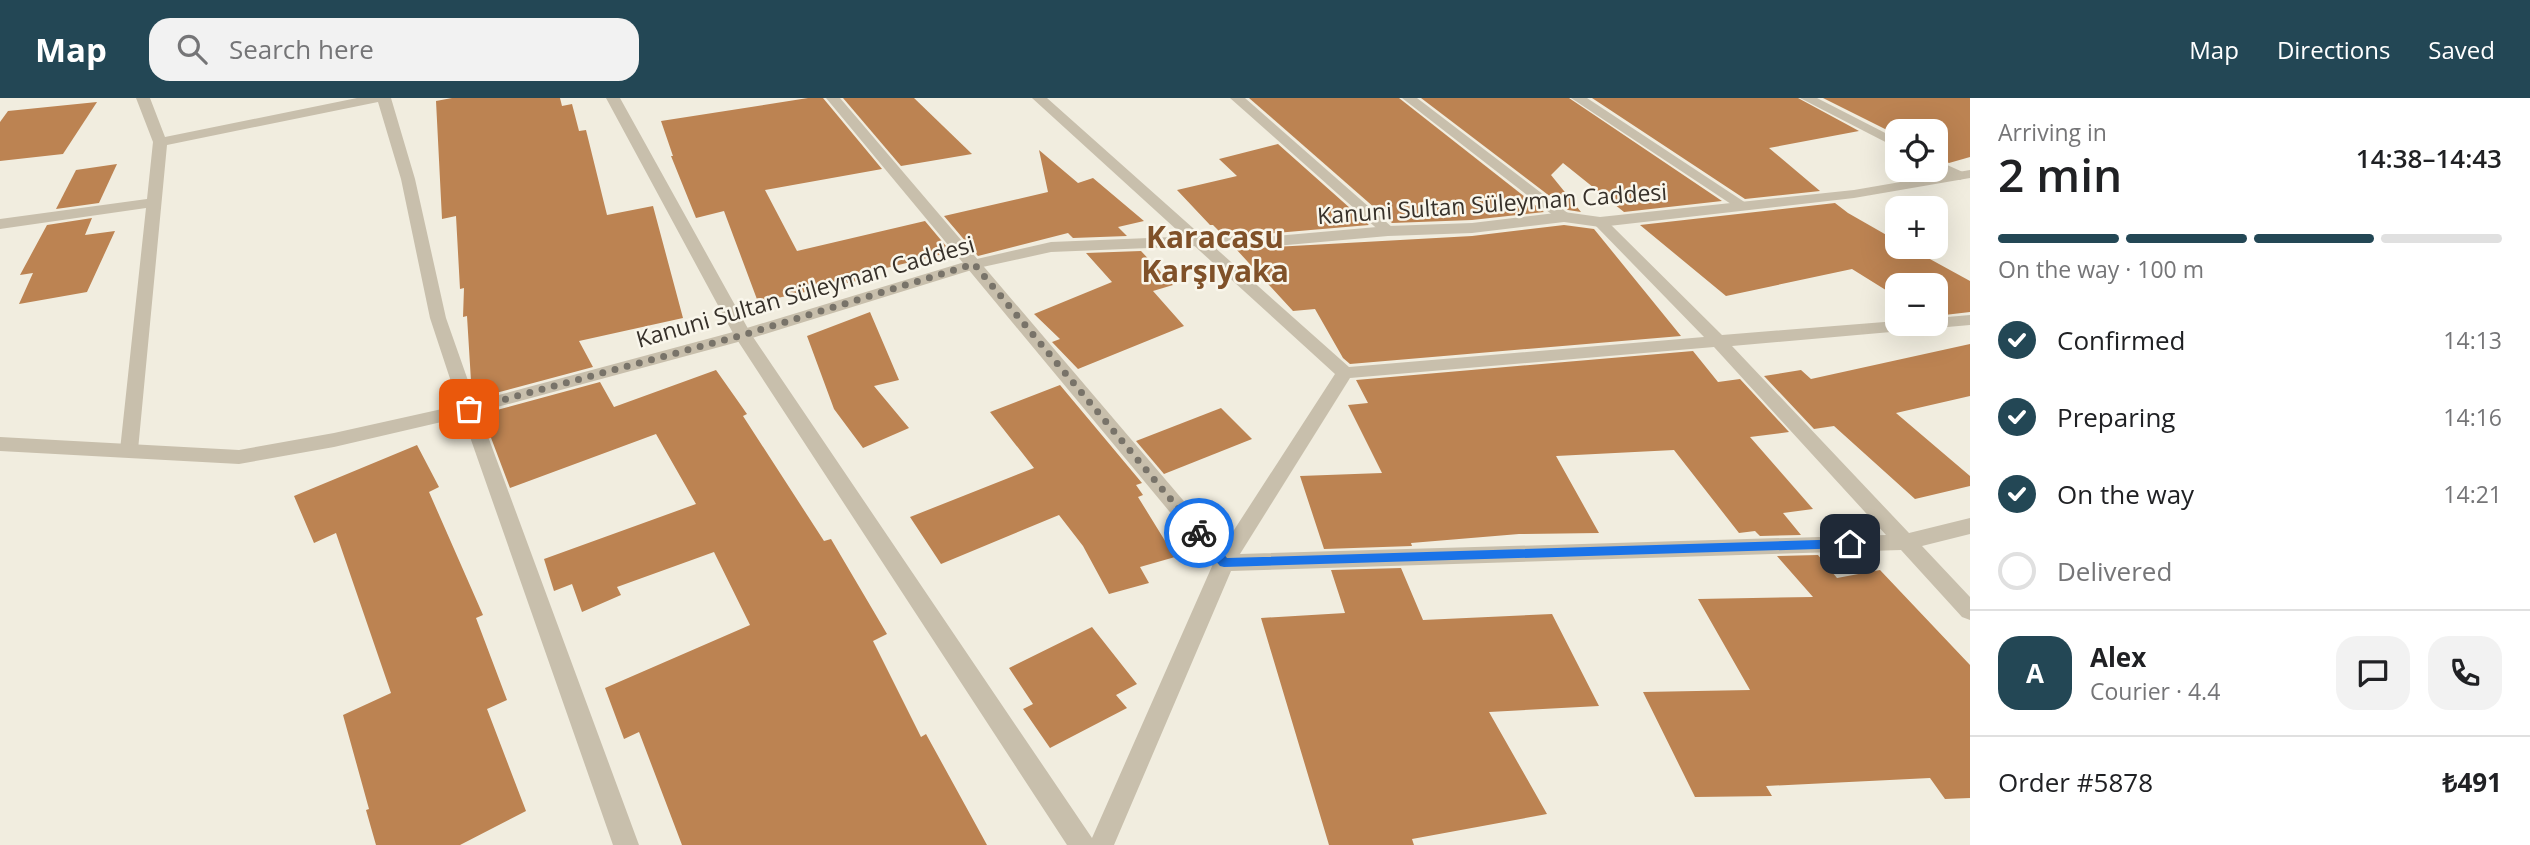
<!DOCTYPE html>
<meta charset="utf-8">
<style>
:root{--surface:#fff;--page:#f2f2f2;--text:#202124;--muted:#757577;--line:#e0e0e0;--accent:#234755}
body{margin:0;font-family:"Open Sans",sans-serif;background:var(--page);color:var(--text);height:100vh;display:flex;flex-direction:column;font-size:26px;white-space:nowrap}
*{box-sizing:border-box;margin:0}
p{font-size:23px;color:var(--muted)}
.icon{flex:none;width:38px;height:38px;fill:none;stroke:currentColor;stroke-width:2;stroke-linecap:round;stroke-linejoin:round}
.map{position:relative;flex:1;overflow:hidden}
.side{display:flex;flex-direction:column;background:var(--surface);width:560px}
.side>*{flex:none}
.buttons{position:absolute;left:1885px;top:21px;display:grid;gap:14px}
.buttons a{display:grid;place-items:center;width:63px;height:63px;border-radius:14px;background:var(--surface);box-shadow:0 7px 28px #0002;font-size:35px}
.pin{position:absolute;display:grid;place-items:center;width:60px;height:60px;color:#fff;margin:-30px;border-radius:14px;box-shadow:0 4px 10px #0006}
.courier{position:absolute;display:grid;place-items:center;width:70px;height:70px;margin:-35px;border:5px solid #1a73e8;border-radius:50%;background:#fff;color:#222;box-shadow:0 2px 9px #0007}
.overview em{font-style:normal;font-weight:600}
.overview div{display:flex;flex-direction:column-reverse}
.overview{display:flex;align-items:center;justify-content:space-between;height:119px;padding:0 28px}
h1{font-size:46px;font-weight:600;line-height:52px}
.bar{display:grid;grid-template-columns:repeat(4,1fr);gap:10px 7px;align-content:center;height:84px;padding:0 28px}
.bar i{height:9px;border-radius:5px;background:var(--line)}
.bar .on{background:var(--accent)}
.bar p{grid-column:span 4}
.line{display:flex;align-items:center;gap:18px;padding:0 28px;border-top:2px solid var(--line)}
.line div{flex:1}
.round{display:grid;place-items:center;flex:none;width:74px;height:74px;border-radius:21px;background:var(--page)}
ol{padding:0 28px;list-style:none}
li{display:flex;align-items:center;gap:21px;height:77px}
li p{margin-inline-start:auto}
li .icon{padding:7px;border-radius:50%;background:var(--accent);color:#fff;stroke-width:4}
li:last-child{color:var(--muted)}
li i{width:38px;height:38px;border:4px solid var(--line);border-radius:50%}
header{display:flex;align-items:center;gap:42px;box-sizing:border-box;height:98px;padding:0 35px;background:var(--accent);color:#fff}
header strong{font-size:33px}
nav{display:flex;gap:38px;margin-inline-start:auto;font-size:24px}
.search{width:490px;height:63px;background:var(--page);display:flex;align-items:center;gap:18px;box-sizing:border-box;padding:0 24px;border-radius:21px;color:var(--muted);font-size:26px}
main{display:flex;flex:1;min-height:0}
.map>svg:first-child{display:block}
.building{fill:#bc8352}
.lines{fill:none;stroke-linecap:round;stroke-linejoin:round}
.minor{fill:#c8bfac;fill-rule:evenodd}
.tertiary{fill:#c8bfac;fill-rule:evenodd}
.route{fill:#1a73e8}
.done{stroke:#787369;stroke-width:7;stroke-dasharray:0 12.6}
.labels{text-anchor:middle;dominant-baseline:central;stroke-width:5;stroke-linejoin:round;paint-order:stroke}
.street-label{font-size:23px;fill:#37312a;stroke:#f9f6eb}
.district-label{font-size:30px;font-weight:bold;fill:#805129;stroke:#f9f6eb}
</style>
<header>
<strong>Map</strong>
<div class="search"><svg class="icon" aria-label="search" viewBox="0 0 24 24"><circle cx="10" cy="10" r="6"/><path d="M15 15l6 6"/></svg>Search here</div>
<nav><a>Map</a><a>Directions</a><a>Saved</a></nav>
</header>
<main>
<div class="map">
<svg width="1970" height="747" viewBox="0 0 1970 747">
<rect width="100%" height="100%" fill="#f1eddf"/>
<g class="building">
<polygon points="452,0 560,0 562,8 572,6 579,33 586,32 607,117 653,108 683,220 579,243 593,269 477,300 471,283 467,218 463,219 464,190 460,191 456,118 442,121 436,3"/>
<polygon points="808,0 823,0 882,71 765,92 797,153 925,123 951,154 854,178 857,183 758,204 724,113 696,120 671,58 673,58 661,23"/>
<polygon points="843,0 914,0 972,56 901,68"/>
<polygon points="1249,0 1399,0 1544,114 1472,122 1392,125"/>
<polygon points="1421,0 1569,0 1722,103 1624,114 1563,65 1551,77 1581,114 1568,112"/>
<polygon points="1592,0 1798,0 1859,33 1769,50 1820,93 1745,101"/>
<polygon points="1823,0 1970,0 1970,59 1949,65 1936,58 1936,33 1897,33 1897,37"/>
<polygon points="97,4 63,56 0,63 0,24 8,13"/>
<polygon points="1278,46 1369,127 1264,136 1222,136 1213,127 1210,127 1177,92 1237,78 1219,61"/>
<polygon points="1039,52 1078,85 1093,80 1144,123 1118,129 1127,138 1073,140 1068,135 978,158 944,118 1048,94"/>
<polygon points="117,66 99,105 56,111 76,72"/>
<polygon points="1835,105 1848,115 1897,143 1897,149 1908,149 1970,183 1970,214 1936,218 1936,187 1897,187 1897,199 1852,171 1726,198 1640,127"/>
<polygon points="92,120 85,137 115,133 87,194 19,206 33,175 20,177 47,127"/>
<polygon points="1564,127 1594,131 1681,238 1350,266 1343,260 1315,211 1293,213 1236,151 1472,138"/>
<polygon points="1141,153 1173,187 1153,193 1184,228 1078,271 1052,244 1060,241 1034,216 1112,184 1086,155"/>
<polygon points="870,214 899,282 874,288 909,330 863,350 834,311 807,238"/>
<polygon points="1970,246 1970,298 1896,315 1970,378 1970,388 1915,401 1834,328 1814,331 1764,278 1801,272 1811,281"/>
<polygon points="1693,253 1718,284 1740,281 1789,334 1750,339 1813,411 1783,415 1801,437 1760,438 1755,433 1739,435 1674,352 1556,358 1599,435 1519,436 1411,445 1412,448 1324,451 1300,378 1382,375 1348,307 1368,305 1356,282"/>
<polygon points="716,272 747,316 743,318 824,443 831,441 887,536 873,543 921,639 926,636 987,747 682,747 639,634 624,641 605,590 750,527 714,454 617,489 621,497 582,514 572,486 554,493 544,461 696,406 656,336 510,390 482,316 600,284 614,309"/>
<polygon points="1060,287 1142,385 1136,387 1143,397 1138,399 1175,459 1140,469 1149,485 1109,496 1083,448 1059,417 941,466 910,419 1034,370 990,314"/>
<polygon points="1221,310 1252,341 1164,376 1136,343"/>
<polygon points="417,347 439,389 429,394 483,517 476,520 507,602 487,611 526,713 460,747 376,747 366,712 369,711 343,617 391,595 336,435 314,445 294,398"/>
<polygon points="1818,457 1837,480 1880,472 1970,567 1970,700 1945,701 1930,680 1766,688 1772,698 1695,699 1643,594 1750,592 1698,501 1813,499 1777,458"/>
<polygon points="1401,470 1423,522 1552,516 1599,608 1489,614 1547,716 1412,741 1414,747 1329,747 1261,520 1345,515 1331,472"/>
<polygon points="1092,529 1137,586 1116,597 1127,610 1050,650 1023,611 1033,606 1009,570"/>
</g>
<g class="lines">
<g class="minor">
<polygon points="136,0 150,0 165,39 357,0 391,0 415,81 446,220 478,311 475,315 463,315 460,311 430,220 401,81 378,4 167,47 138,352 136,357 122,357 120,352 146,110 0,131 0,121 147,101 153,44"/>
<path d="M 606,0 L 620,0 L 751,236 L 1092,740 L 1213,466 L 826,0 L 840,0 L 1223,449 L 1335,276 L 1032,0 L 1047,0 L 1349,269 L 1704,239 L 1595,127 L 1592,124 L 1600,119 L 1605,121 L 1722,237 L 1897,223 L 1897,226 L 1936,226 L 1936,220 L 1970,217 L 1970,227 L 1732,248 L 1909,435 L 1970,420 L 1970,436 L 1922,448 L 1970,499 L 1970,522 L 1962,519 L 1901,452 L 1231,473 L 1114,747 L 1067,747 L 734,237 ZM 1714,249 L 1886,437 L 1240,456 L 1350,280 Z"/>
<polygon points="1230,0 1245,0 1393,130 1396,133 1393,136 1383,136"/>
<polygon points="1402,0 1417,0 1569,116 1572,119 1569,122 1559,122"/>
<polygon points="1571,0 1587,0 1749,107 1742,111 1737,110"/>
<polygon points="1800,0 1817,0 1897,41 1897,50"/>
<polygon points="1936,62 1965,75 1967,78 1960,82 1936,71"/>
</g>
<polygon class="tertiary" points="1970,72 1970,80 1854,100 1600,129 1564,124 1472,135 1388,138 1264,149 1198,148 1051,154 978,170 749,241 479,314 639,747 613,747 463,319 334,349 239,366 0,353 0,339 239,352 334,335 469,305 737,233 968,163 1051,144 1198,138 1264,139 1388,128 1472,125 1564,114 1600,119 1854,92"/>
</g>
<polygon class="route" points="1199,430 1203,431 1227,460 1850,441 1856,446 1850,450 1224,469 1220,468 1195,438 1193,435"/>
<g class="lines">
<polyline class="done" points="469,311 743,237 974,166 1199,435"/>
</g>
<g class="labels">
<g class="street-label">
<text transform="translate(1492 105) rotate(-4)">Kanuni Sultan Süleyman Caddesi</text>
<text transform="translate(805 193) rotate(-16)">Kanuni Sultan Süleyman Caddesi</text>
</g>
<g class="district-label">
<text x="1215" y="138">Karacasu<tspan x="1215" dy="34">Karşıyaka</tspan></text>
</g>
</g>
</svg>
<div class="buttons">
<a><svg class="icon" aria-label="locate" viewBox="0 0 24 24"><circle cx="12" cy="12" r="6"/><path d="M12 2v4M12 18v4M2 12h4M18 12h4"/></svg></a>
<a>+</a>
<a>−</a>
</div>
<div class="pin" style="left:469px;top:311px;background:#ea580c"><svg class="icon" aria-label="bag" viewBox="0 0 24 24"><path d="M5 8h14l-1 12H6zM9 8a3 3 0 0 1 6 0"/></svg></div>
<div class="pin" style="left:1850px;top:446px;background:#1f2937"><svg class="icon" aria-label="home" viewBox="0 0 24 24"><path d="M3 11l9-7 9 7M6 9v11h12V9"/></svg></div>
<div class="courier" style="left:1199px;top:435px"><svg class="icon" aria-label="bike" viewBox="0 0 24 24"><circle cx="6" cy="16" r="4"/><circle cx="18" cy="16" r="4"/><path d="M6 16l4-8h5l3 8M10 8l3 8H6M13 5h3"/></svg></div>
</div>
<section class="side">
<div class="overview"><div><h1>2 min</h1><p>Arriving in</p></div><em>14:38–14:43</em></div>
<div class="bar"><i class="on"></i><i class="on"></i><i class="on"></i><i></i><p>On the way · 100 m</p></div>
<ol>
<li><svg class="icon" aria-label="check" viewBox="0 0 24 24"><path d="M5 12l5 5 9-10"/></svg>Confirmed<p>14:13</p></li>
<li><svg class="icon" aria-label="check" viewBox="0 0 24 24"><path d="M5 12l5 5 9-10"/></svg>Preparing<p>14:16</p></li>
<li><svg class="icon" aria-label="check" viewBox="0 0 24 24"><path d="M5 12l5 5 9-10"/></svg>On the way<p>14:21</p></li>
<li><i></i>Delivered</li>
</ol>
<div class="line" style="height:126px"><b class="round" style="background:var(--accent);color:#fff">A</b><div><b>Alex</b><p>Courier · 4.4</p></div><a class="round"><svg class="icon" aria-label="chat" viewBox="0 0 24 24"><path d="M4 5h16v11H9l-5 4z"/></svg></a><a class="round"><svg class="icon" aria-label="phone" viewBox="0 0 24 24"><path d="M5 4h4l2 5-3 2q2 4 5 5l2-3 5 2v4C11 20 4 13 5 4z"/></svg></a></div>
<div class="line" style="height:91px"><div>Order #5878</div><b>₺491</b></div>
</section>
</main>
